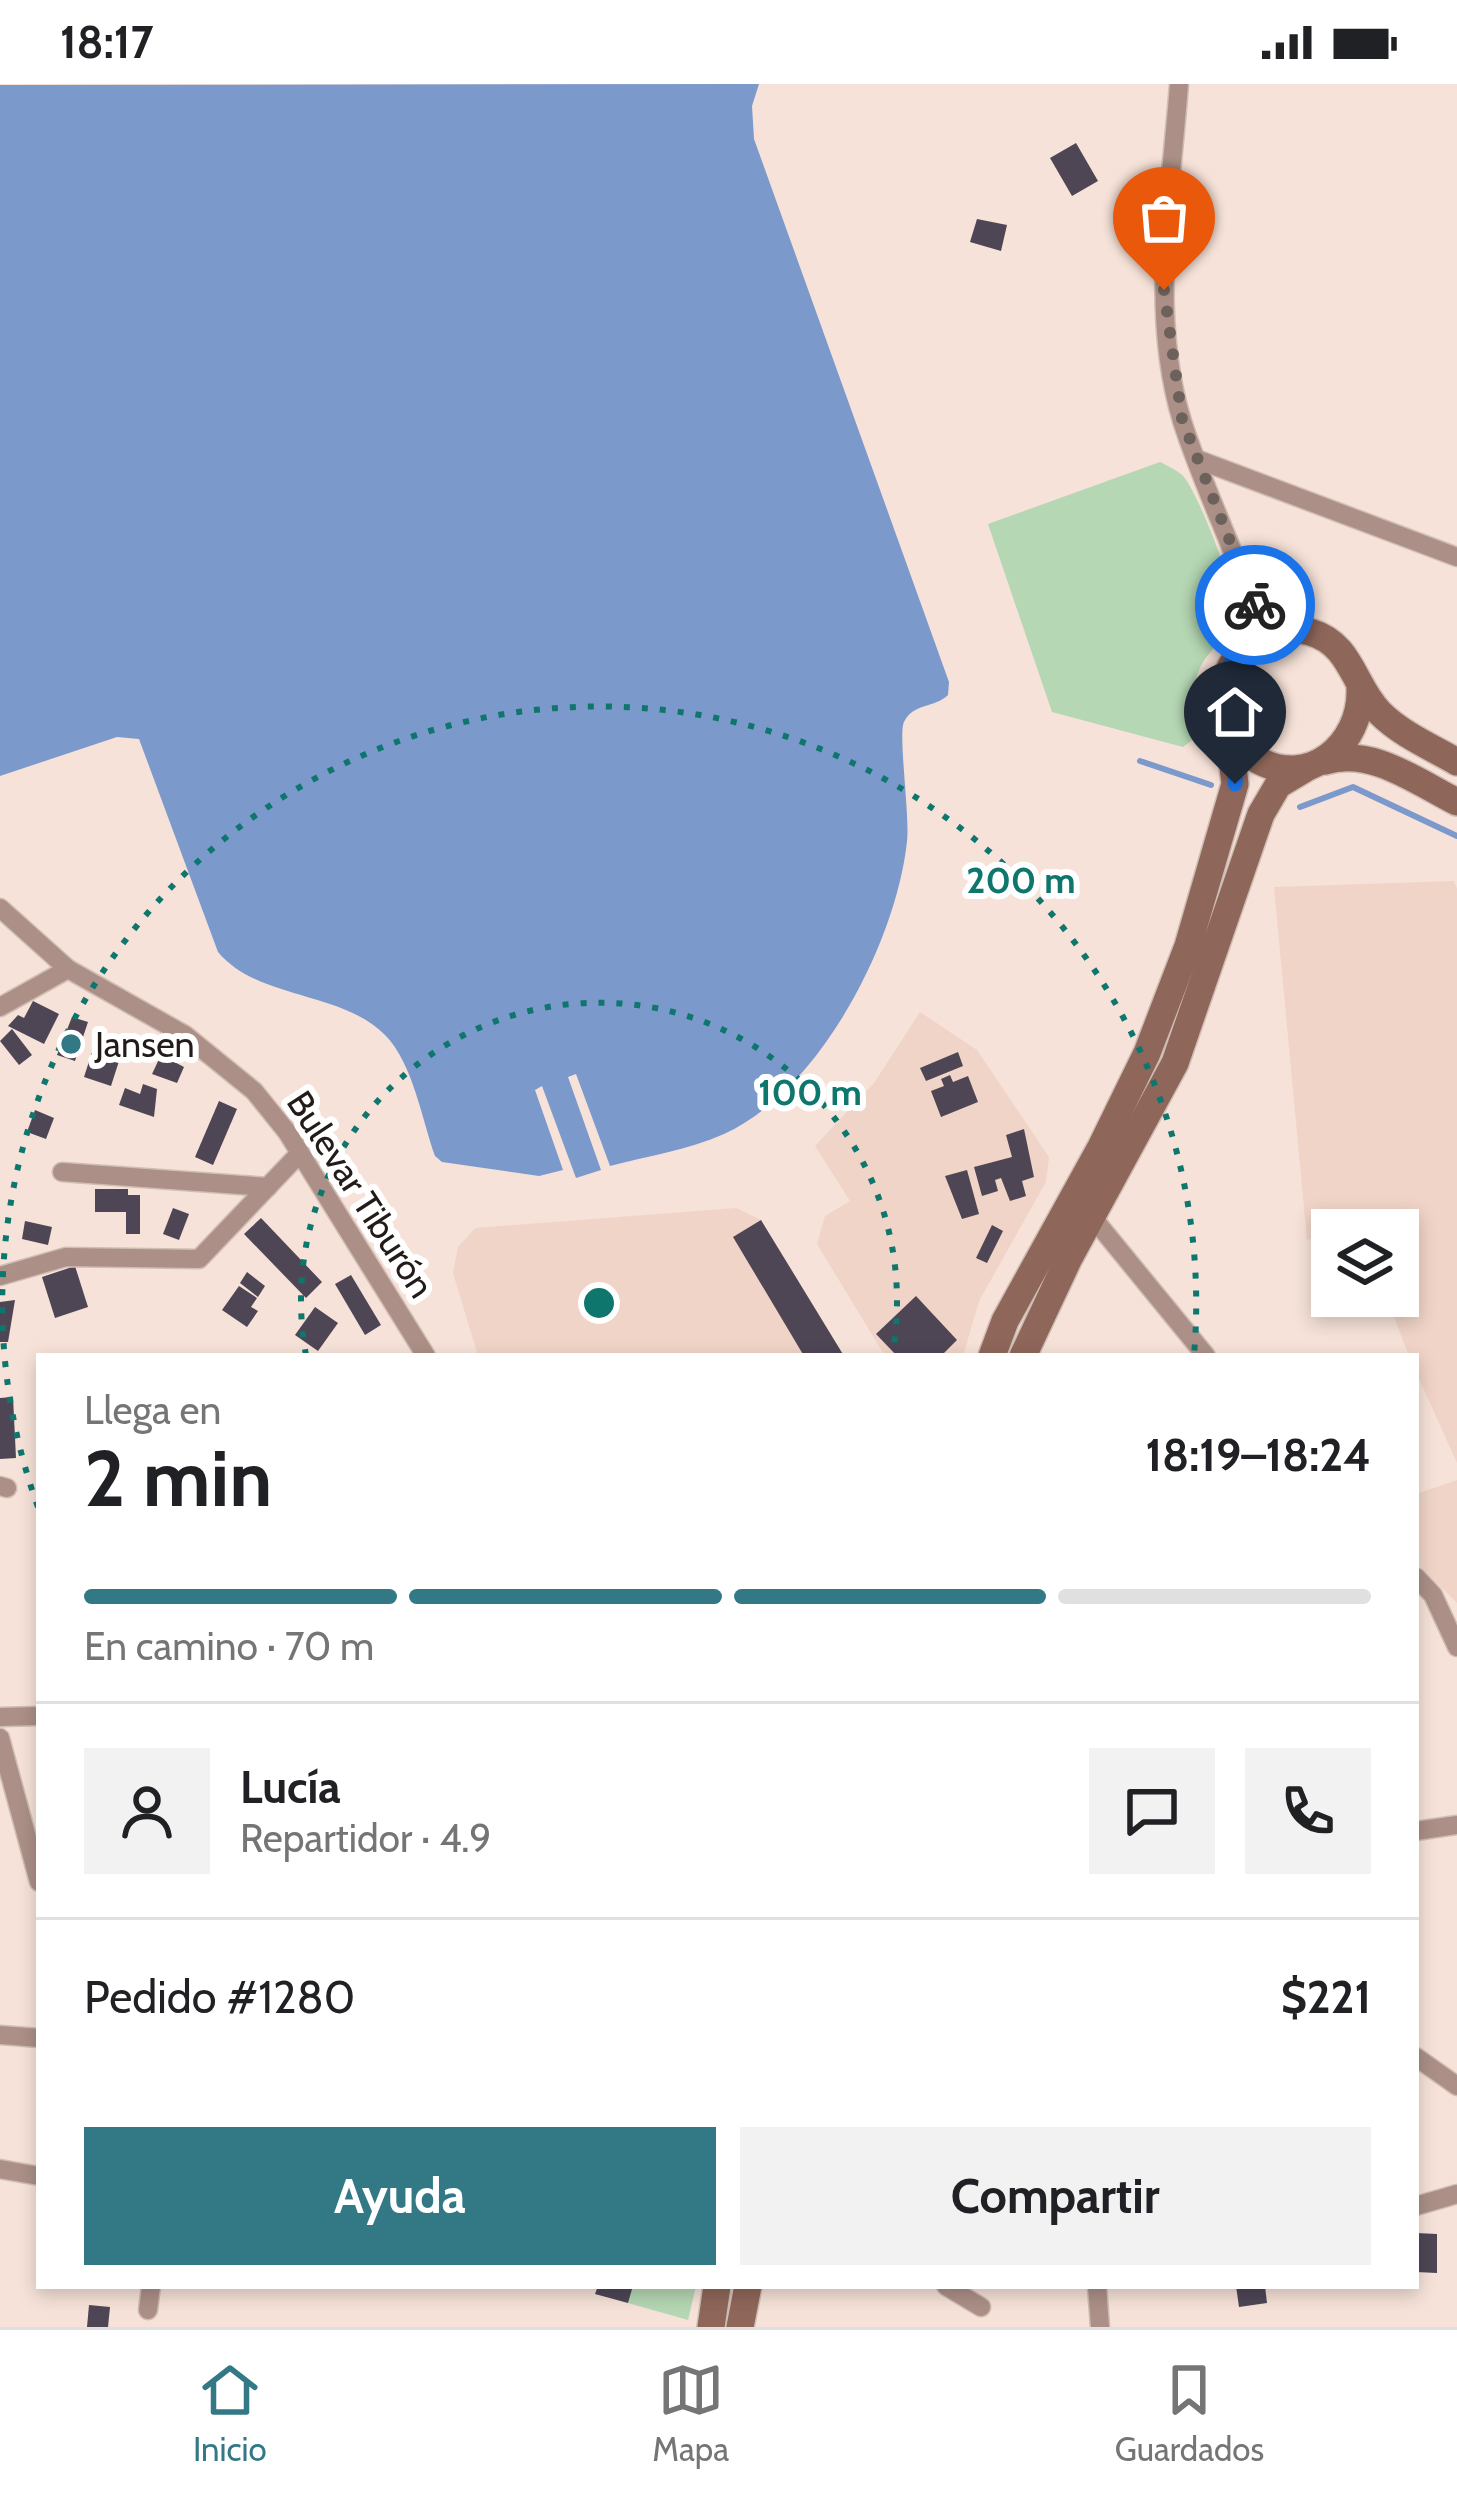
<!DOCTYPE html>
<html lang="es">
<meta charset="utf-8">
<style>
:root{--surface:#fff;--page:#f2f2f2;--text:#202124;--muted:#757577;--line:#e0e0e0;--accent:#337985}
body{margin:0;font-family:Cabin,sans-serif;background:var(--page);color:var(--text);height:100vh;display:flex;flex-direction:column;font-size:45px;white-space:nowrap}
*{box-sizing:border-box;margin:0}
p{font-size:39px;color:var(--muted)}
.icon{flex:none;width:66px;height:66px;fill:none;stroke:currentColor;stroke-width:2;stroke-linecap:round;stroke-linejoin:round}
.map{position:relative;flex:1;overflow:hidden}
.drawer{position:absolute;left:36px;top:1269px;width:1383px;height:936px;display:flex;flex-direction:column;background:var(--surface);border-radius:0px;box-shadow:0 6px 18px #0003}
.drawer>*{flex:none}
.controls{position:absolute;left:1311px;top:1125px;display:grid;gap:24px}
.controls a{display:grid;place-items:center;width:108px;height:108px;border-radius:0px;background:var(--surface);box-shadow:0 6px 18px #0003;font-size:60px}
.pin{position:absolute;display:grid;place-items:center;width:102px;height:102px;color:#fff;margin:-123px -51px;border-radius:50% 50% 50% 0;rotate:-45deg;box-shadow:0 0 12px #0007}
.pin .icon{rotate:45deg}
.courier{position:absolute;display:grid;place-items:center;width:120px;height:120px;margin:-60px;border:9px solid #1a73e8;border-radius:50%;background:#fff;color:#222;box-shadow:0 3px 15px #0007}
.summary em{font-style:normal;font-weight:700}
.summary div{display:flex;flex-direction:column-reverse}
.summary{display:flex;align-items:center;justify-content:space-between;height:204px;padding:0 48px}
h1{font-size:78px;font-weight:700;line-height:90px}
.bar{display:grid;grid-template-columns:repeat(4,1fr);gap:18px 12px;align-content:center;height:144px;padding:0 48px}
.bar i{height:15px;border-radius:9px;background:var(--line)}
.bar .on{background:var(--accent)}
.bar p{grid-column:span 4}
.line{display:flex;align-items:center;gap:30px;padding:0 48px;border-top:3px solid var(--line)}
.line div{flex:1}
.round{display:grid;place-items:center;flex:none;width:126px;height:126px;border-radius:0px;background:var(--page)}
.button{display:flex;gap:24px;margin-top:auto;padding:24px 48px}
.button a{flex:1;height:138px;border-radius:0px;background:var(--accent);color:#fff;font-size:48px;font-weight:700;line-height:138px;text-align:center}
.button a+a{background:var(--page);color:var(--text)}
.status{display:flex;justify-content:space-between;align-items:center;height:84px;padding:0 60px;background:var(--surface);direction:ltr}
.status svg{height:33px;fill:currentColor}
.tabs{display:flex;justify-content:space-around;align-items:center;height:168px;border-top:3px solid var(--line);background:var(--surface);font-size:33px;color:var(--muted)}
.tabs a{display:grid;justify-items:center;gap:6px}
.tabs .on{color:var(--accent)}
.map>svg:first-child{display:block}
.built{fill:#f0d4c7}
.green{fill:#b5d7b3}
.water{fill:#7c99cb}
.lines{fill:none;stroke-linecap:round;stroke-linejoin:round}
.stream{stroke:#7c99cb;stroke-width:6}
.building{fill:#4e4655}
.street-casing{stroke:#d0beb5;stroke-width:21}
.secondary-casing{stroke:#d0beb5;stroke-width:30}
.street{stroke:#ac9087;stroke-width:18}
.secondary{stroke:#8f675a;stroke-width:27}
.done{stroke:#6d615b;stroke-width:12;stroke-dasharray:0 21.6}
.route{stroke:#1a73e8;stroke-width:15}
.ring{fill:none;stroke:#0f766e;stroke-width:6;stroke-dasharray:6 12}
.poi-dot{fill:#337985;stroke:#fff;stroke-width:4.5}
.labels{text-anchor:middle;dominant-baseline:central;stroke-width:12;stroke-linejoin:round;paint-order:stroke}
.poi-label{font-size:36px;fill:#231b18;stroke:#fff;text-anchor:start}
.street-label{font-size:36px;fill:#231b18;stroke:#fff}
.centre{fill:#0f766e;stroke:#fff;stroke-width:6}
.ring-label{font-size:36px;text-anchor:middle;font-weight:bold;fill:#0f766e;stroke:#fff;stroke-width:12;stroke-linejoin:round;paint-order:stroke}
</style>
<div class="status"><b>18:17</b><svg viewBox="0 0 49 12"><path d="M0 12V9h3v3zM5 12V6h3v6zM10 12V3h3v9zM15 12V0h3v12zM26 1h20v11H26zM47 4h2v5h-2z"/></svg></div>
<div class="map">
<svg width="1457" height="2243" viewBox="0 0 1457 2243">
<rect width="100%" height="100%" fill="#f6e2d8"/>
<g class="built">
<polygon points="1454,797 1457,805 1457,1379 1416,1288 1416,1272 1409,1272 1386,1212 1398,1212 1398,1146 1332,1146 1307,1156 1274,803"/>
<polygon points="920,928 977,966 1049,1073 1046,1098 979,1217 963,1272 885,1272 817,1160 825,1132 850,1117 815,1062 874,999"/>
<polygon points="736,1124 761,1136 844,1272 478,1272 453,1189 458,1163 475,1144"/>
<polygon points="1457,1396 1457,1519 1416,1478 1416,1410"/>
</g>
<g class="green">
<path d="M 1160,378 C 1168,382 1179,387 1184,393 C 1198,410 1237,506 1232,526 C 1219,582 1179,566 1203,648 L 1183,663 L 1052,628 L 988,440 Z"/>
<polygon points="633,2202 696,2202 688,2236 628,2219"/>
</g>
<path class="water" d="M 759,0 L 752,22 L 754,55 L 949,598 L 948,611 C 935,624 913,619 904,638 C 898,650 910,733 907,757 C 897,856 820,1007 724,1050 C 689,1066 647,1072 610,1082 L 576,990 L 568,993 L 601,1086 L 576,1094 L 542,1002 L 535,1006 L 563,1086 L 539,1092 L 442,1078 L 435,1072 C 422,1036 413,979 385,951 C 342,907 258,916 218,868 L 139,655 L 117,653 L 0,692 L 0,1 Z"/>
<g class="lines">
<g class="stream">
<polyline points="1140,677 1211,701"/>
<polyline points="1300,723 1353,703 1457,752"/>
</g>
</g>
<g class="building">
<polygon points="1076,59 1098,97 1072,112 1050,74"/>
<polygon points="977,135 1007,141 1001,167 970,158"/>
<polygon points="33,917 59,930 44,960 8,942 18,931 24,934"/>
<polygon points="72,933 88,938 75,977 57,971"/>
<polygon points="12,945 32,971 19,981 0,957"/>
<polygon points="122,953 137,961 128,978 120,974 111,1002 84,993 93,965 113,971"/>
<polygon points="958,968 963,982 926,997 920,984"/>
<polygon points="161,971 184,983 177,999 152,990"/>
<polygon points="950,991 953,998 968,992 978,1018 941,1033 931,1007 944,1002 941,995"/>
<polygon points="143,1000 157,1005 154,1033 119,1021 125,1004 140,1010"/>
<polygon points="219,1017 237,1025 213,1081 195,1073"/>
<polygon points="35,1026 54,1034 46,1055 27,1048"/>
<polygon points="1024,1045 1034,1093 1022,1097 1026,1112 1010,1117 1001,1094 995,1096 998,1107 982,1112 974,1083 1012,1073 1006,1051"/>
<polygon points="967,1086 979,1130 962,1135 945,1092"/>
<polygon points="95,1105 128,1105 128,1111 140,1111 140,1150 126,1150 126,1128 95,1128"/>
<polygon points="173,1124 189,1130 179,1156 163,1150"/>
<polygon points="261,1134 322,1198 306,1214 244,1150"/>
<polygon points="761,1136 844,1272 804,1272 733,1153"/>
<polygon points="25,1137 52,1143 48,1161 22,1155"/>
<polygon points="992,1141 1003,1147 987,1179 976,1174"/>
<polygon points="75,1182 88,1223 55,1234 42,1193"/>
<polygon points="247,1188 265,1202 258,1213 240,1199"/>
<polygon points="351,1191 381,1241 365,1251 335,1200"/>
<polygon points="239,1202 257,1214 251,1223 258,1227 247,1243 222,1226"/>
<polygon points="916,1212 957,1256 941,1272 897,1272 876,1250"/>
<polygon points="15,1216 8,1258 0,1258 0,1218"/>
<polygon points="315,1223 338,1239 318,1267 295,1251"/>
<polygon points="13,1313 16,1374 0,1375 0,1314"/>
<polygon points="1416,2149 1437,2150 1437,2189 1416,2188"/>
<polygon points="598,2202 633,2202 628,2219 595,2210"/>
<polygon points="1236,2202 1265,2202 1267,2219 1239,2223"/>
<polygon points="89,2221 110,2223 108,2243 87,2243"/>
</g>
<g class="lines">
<g class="street-casing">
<g id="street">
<path d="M 1179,0 C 1171,109 1149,229 1182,337 C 1205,409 1241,478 1263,551"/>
<polyline points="1199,376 1457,473"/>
<polyline points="0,824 68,885 185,951 254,1007 287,1048 426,1272"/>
<polyline points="0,923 68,885"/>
<polyline points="62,1088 268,1103"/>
<polyline points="1093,1134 1206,1272"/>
<polyline points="0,1192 66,1173 199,1175 300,1069"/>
<polyline points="0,1402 7,1404"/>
<polyline points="1416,1493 1433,1511 1457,1563"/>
<polyline points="0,1633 39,1632"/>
<polyline points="0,1654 39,1798"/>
<polyline points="1416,1747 1457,1741"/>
<polyline points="0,1951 39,1954"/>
<polyline points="1416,1973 1457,2002"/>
<polyline points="0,2085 39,2092"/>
<polyline points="1416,2122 1457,2110"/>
<polyline points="946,2202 981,2223"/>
<polyline points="1097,2202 1100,2243"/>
<polyline points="148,2226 151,2202"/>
</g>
</g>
<g class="secondary-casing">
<g id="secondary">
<path d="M 1360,605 C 1362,660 1309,706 1256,675 C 1185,635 1234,527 1310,548 C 1352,560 1353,602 1380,629 C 1401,650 1431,663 1457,678"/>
<path d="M 1325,677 C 1372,663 1417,698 1457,718"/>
<polyline points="992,1272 1005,1237 1101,1063 1147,969 1188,862 1235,700 1229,649"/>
<polyline points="1023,1272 1069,1174 1175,979 1261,730 1278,701 1308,683"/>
<polyline points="711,2243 717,2202"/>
<polyline points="740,2243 748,2202"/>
</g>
</g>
<use href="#street" class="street"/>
<use href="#secondary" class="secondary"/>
</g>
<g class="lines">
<polyline class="done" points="1164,206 1182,335 1255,521"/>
<path class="route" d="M 1235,700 C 1241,640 1189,592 1264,551 L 1255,521"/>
</g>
<g class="ring">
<path d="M306 1271A298 298 0 1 1 892 1271"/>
<path d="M38 1423A597 597 0 1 1 1194 1271"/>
</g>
<circle class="poi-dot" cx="71" cy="960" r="12"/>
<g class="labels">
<g class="poi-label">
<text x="95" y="960">Jansen</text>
</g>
<g class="street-label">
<text transform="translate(361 1110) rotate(57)">Bulevar Tiburón</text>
</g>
</g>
<circle cx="599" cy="1219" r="18" class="centre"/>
<g class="ring-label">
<text x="1021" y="809">200 m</text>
<text x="810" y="1021">100 m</text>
</g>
</svg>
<div class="controls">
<a><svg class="icon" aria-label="layers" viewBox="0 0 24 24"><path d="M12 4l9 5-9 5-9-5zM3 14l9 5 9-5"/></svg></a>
</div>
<div class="pin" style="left:1164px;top:206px;background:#ea580c"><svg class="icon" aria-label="bag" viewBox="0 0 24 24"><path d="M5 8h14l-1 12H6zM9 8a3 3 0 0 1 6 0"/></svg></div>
<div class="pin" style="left:1235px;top:700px;background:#1f2937"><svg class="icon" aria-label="home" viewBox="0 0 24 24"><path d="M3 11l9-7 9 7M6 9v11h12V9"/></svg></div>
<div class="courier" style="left:1255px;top:521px"><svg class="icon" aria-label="bike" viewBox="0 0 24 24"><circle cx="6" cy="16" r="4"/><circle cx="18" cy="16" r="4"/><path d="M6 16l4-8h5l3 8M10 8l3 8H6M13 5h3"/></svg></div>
<section class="drawer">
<div class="summary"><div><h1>2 min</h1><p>Llega en</p></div><em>18:19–18:24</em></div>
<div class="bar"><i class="on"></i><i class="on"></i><i class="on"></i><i></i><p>En camino · 70 m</p></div>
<div class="line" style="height:216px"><a class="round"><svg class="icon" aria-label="person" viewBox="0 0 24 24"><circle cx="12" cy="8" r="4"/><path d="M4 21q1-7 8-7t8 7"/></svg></a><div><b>Lucía</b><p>Repartidor · 4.9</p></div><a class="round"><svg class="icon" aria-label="chat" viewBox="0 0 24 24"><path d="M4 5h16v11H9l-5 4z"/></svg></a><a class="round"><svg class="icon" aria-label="phone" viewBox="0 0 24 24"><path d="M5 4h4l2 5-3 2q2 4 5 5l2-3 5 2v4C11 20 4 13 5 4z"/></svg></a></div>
<div class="line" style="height:156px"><div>Pedido #1280</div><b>$221</b></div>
<div class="button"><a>Ayuda</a><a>Compartir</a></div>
</section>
</div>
<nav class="tabs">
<a class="on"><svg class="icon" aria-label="home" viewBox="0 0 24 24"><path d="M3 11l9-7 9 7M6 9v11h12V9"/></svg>Inicio</a>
<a><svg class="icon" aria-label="map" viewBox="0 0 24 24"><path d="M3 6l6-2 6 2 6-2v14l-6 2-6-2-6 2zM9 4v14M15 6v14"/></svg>Mapa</a>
<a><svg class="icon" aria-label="saved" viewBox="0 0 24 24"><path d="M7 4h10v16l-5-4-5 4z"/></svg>Guardados</a>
</nav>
